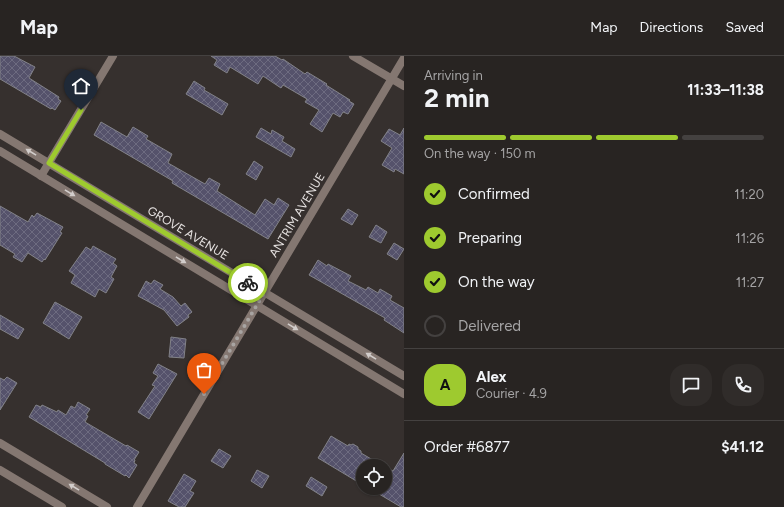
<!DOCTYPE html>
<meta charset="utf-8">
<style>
:root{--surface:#282422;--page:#302c2a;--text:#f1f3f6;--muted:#a5a4a5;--line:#444140;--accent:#9eca2f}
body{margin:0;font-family:Figtree,sans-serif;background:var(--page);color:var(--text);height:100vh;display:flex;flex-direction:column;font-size:15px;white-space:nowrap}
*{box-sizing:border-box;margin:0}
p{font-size:13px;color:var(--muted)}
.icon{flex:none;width:22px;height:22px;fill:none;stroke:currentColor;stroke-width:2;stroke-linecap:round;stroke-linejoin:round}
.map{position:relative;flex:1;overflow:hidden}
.side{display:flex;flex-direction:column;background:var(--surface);width:380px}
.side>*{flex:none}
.tools{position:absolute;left:356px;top:403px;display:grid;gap:8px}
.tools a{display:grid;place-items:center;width:36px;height:36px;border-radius:50%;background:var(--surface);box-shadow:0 1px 3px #0004,0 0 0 1px var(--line);font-size:20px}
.pin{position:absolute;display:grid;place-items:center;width:34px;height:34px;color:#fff;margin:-41px -17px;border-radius:50% 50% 50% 0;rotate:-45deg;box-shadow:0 0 4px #0007}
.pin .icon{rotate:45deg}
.courier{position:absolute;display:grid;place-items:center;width:40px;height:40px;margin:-20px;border:3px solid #9eca2f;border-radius:50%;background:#fff;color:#222;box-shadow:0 1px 5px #0007}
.summary em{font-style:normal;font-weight:700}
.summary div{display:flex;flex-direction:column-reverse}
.summary{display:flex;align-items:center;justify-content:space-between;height:68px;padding:0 20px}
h1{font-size:26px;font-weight:700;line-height:30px}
.bar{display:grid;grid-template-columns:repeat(4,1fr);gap:6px 4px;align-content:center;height:48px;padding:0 20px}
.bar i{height:5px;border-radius:3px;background:var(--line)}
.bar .selected{background:var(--accent)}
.bar p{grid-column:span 4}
.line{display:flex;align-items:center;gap:10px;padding:0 20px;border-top:1px solid var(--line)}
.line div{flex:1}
.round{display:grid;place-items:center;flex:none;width:42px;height:42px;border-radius:16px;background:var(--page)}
ol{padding:0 20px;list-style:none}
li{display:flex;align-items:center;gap:12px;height:44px}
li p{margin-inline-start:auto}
li .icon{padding:4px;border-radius:50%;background:var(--accent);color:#111;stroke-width:4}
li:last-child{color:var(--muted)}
li i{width:22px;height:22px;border:2px solid var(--line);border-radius:50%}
header{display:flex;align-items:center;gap:24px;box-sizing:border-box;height:56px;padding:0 20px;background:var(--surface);border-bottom:1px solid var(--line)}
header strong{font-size:19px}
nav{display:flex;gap:22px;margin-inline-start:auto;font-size:14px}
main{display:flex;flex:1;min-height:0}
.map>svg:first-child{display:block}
.building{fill:url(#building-cross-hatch);stroke:#828288}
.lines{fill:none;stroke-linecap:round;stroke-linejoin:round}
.minor{stroke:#847771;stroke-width:8}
.tertiary{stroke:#847771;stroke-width:8}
.oneway{fill:#d2cdcb}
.done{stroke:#a8a4a2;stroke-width:4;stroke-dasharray:0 7.2}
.route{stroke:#9eca2f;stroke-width:5}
.labels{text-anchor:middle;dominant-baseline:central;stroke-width:4;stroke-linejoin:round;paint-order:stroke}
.street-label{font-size:12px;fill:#e6e2e1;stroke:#36302e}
</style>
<header>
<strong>Map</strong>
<nav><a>Map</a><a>Directions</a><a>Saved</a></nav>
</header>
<main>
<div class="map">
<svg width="404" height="451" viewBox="0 0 404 451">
<defs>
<pattern id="building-cross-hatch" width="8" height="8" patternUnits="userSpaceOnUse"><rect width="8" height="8" fill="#55526b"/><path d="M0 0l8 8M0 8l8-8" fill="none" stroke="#6d6b80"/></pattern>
</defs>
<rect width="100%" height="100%" fill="#36302e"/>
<g class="building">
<polygon points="0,0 14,0 35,11 29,22 59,41 58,43 61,45 55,54 52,52 51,53 0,23"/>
<polygon points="211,0 275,0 282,4 283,3 305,18 307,16 327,28 326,29 350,44 349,45 354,48 348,58 343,56 340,61 333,57 322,76 310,68 319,54 305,46 307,43 283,29 281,32 263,20 258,28 230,11 227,17 214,9 217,4"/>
<polygon points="194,25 205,32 204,34 228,48 222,59 186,38"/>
<polygon points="101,66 127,81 133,71 148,80 146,83 172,98 168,107 205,128 209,122 220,128 217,135 255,159 265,143 274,149 278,142 289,149 268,183 172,127 173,125 94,79"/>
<polygon points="261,72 271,78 272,74 284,81 282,85 295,93 291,101 256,81"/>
<polygon points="404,72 404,118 395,113 394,116 382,109 392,92 381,85 389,73 400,79"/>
<polygon points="254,105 263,111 256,124 246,118"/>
<polygon points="0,150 28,166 32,159 34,161 37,157 63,171 60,176 62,177 45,204 44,203 42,206 28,197 22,206 13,201 15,198 0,189"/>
<polygon points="348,153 358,159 352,169 341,163"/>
<polygon points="376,169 387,176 381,187 369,181"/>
<polygon points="394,187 404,193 397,204 387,198"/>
<polygon points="93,190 116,203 113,207 117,210 111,221 114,223 106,237 99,233 95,241 71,227 75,219 69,215 86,191 91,194"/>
<polygon points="318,204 327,210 328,208 351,220 348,225 366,234 368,231 378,237 380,233 392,240 390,244 404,252 404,277 384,264 385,262 309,219"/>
<polygon points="154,224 163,229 160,233 173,241 181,250 185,247 192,256 188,259 189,261 177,270 164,254 138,240 146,225 151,228"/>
<polygon points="55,246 82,261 69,283 43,267"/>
<polygon points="0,259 24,273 18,283 0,273"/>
<polygon points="171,281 186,283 184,302 169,301"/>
<polygon points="158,308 177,318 149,363 138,356 155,330 152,329 158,320 153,317"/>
<polygon points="7,321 17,327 0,354 0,322 4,324"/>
<polygon points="78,346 90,353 86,359 88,360 85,366 126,390 127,389 139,396 134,404 135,404 134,407 137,409 129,422 126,419 125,420 105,408 105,407 29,361 36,349 41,351 42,349 57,356 58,354 66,359 71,350 75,352"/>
<polygon points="331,380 348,390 349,388 351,389 353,388 358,391 358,393 361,395 361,397 383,410 363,410 363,429 318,402"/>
<polygon points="219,393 231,400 223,412 211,405"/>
<polygon points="404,397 404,451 401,451 369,432 385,432 385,411 393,415"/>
<polygon points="257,414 269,420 262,432 251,425"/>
<polygon points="184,418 196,425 190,435 194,437 185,451 179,451 168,445"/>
<polygon points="311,421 327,431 322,440 306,430"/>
</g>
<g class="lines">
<g class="minor">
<polyline points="353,0 404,30"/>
<polyline points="41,120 113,0"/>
<polyline points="0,387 107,451"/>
<polyline points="0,414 62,451"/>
<polyline points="137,451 404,2"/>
</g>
<g class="tertiary">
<polyline points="0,78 404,320"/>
<polyline points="0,95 404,338"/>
</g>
</g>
<defs><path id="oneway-solid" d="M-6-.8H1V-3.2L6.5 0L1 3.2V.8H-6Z"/></defs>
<g class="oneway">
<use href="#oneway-solid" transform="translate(31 96) rotate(-149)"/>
<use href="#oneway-solid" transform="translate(70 137) rotate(31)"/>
<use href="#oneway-solid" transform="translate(181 204) rotate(31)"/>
<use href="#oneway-solid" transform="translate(293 271) rotate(31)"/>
<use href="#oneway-solid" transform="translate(371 300) rotate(-149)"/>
<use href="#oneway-solid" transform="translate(74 431) rotate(-149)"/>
</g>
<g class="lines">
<polyline class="done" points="204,338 264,237 248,227"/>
<polyline class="route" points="81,54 49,107 248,227"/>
</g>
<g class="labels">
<g class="street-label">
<text transform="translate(297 159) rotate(-59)">ANTRIM AVENUE</text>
<text transform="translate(188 177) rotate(31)">GROVE AVENUE</text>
</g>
</g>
</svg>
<div class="tools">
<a><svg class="icon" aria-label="locate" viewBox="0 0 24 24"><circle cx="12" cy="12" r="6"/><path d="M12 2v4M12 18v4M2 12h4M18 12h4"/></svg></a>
</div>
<div class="pin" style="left:204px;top:338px;background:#ea580c"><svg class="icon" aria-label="bag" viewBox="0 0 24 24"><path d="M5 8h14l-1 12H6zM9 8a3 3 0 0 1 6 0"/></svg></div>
<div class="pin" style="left:81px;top:54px;background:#1f2937"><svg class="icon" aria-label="home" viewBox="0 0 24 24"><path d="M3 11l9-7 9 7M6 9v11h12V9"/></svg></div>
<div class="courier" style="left:248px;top:227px"><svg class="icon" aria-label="bike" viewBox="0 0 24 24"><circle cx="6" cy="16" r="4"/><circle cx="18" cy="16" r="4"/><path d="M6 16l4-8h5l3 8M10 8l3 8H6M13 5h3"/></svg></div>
</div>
<section class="side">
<div class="summary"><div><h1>2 min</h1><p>Arriving in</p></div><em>11:33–11:38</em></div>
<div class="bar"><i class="selected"></i><i class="selected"></i><i class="selected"></i><i></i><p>On the way · 150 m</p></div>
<ol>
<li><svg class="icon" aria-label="check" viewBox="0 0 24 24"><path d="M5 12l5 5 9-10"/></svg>Confirmed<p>11:20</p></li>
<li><svg class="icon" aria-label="check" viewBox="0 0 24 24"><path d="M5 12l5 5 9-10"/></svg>Preparing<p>11:26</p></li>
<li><svg class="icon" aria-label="check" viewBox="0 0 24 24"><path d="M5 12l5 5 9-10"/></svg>On the way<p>11:27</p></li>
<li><i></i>Delivered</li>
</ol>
<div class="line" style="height:72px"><b class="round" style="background:var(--accent);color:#111">A</b><div><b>Alex</b><p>Courier · 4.9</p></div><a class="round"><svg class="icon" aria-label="chat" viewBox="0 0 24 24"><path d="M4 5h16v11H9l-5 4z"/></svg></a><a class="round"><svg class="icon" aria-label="phone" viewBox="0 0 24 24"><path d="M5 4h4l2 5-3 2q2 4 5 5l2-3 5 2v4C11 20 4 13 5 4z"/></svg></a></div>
<div class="line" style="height:52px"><div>Order #6877</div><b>$41.12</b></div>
</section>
</main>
